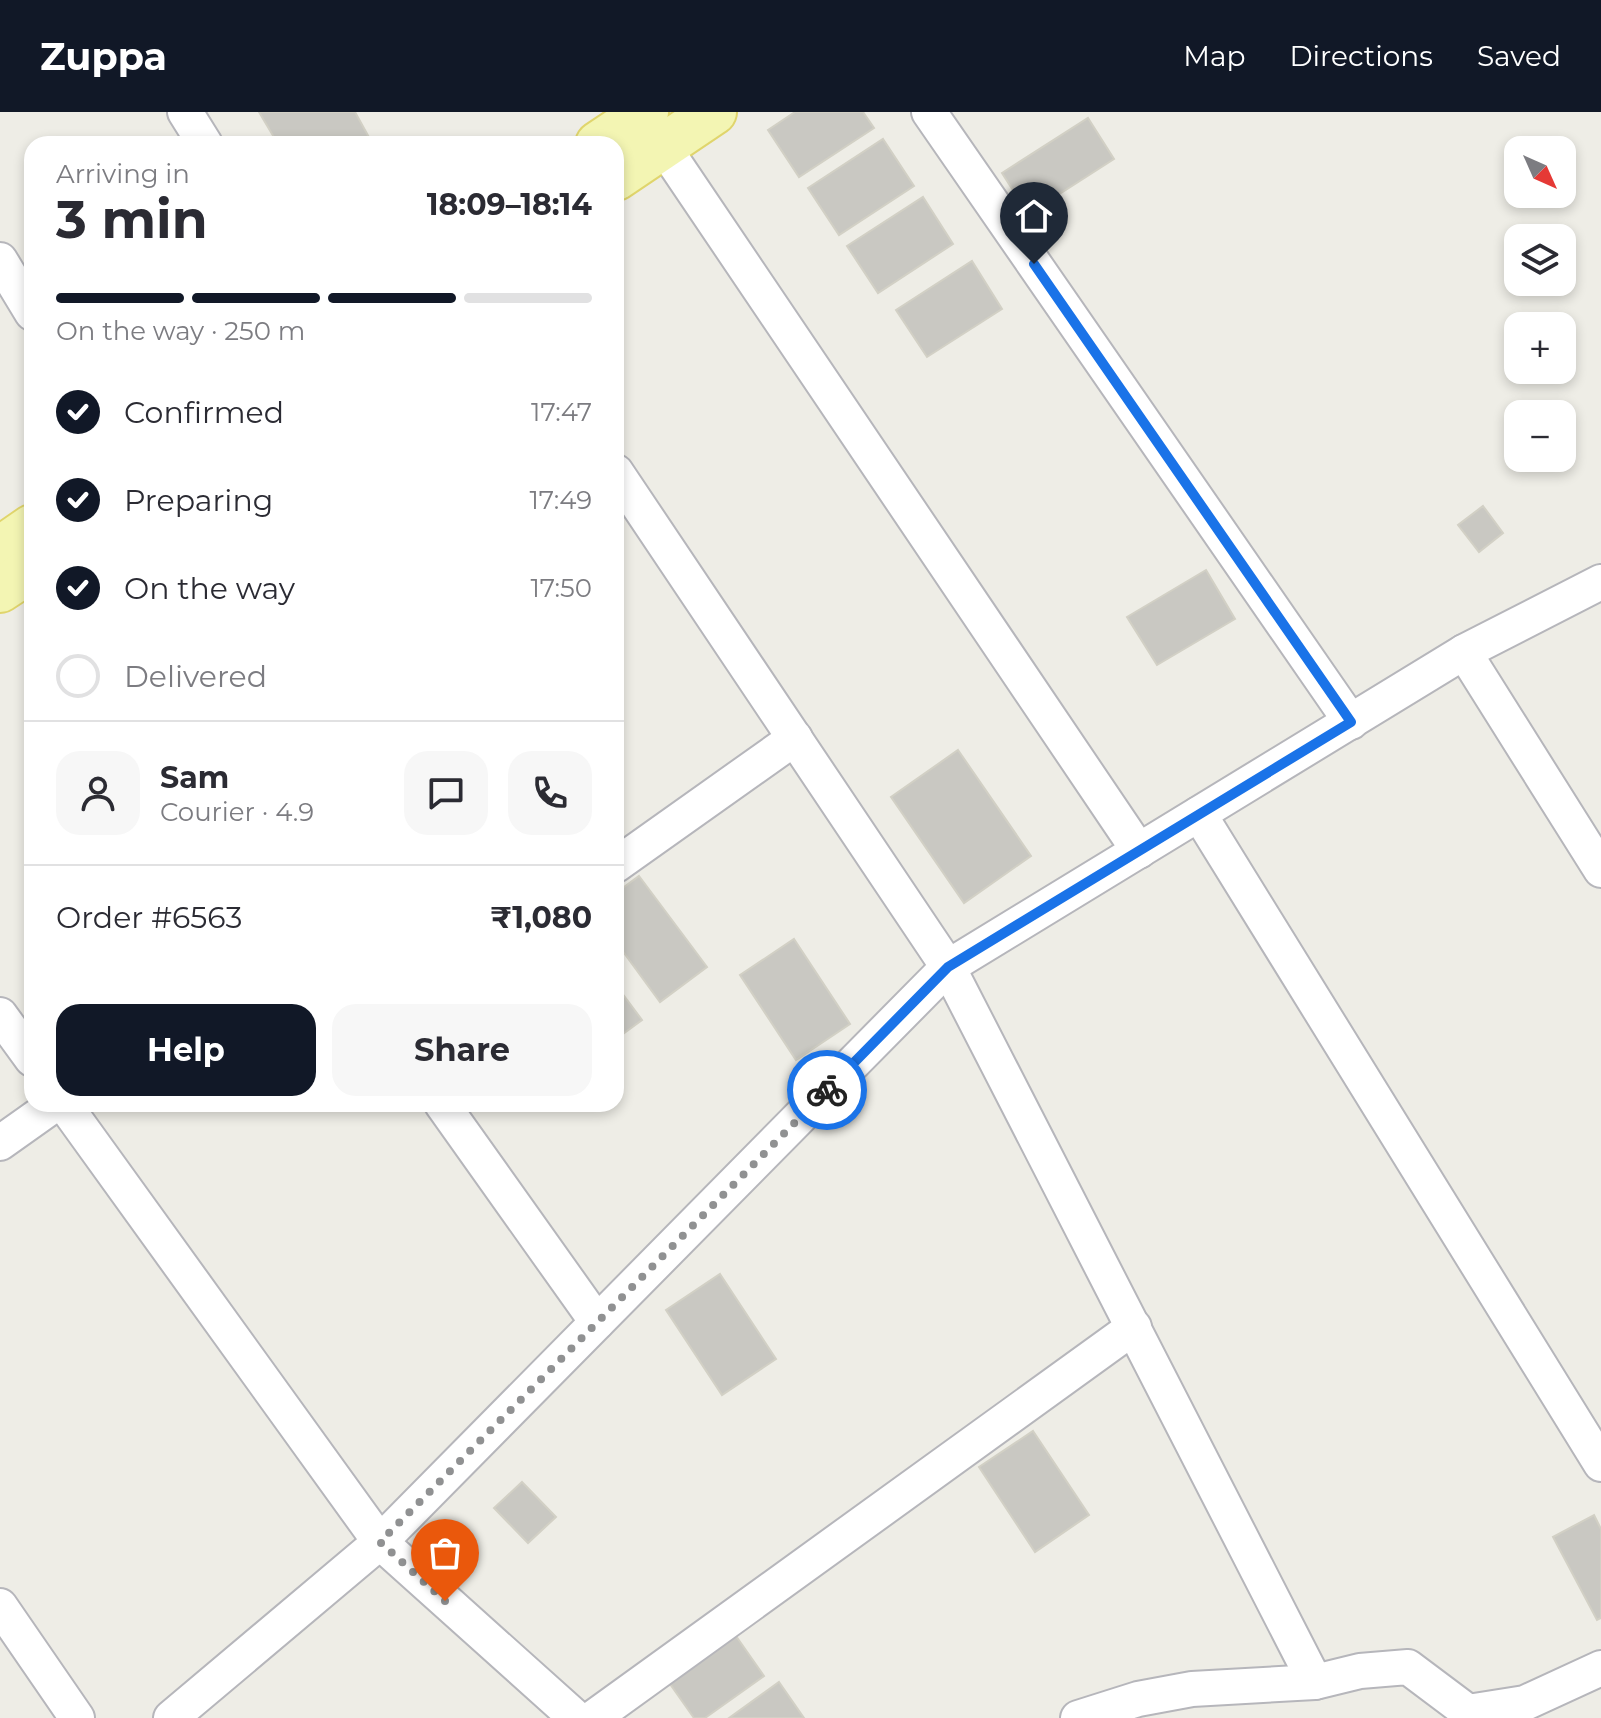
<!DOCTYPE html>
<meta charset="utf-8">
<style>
:root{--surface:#fff;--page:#f7f7f7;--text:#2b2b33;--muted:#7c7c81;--line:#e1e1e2;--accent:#111827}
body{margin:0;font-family:Montserrat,sans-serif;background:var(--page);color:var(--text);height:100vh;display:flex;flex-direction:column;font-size:30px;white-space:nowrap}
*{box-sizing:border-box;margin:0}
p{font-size:26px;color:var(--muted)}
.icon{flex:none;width:44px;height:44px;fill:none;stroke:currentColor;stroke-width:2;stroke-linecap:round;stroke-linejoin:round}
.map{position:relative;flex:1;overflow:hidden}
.side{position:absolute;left:24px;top:24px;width:600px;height:976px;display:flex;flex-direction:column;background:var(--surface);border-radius:24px;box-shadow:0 4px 12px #0003}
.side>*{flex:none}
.needle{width:52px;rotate:135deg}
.buttons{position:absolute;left:1504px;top:24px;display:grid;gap:16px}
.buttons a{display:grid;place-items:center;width:72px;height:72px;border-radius:16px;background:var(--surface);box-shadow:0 4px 12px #0003;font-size:40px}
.pin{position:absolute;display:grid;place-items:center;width:68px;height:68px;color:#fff;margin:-82px -34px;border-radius:50% 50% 50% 0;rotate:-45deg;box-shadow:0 0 8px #0007}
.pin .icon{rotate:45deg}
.courier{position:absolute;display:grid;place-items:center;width:80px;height:80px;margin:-40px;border:6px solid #1a73e8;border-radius:50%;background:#fff;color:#222;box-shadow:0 2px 10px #0007}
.head em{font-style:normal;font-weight:700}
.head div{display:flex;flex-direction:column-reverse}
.head{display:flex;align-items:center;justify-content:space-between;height:136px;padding:0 32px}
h1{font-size:52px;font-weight:700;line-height:60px}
.bar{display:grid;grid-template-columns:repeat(4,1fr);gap:12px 8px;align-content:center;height:96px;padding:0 32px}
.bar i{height:10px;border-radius:6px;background:var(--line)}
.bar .selected{background:var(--accent)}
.bar p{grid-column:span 4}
.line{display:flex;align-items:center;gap:20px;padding:0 32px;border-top:2px solid var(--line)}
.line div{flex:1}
.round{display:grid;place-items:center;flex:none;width:84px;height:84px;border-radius:24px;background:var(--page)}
ol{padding:0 32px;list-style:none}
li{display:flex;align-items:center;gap:24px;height:88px}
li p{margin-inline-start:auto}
li .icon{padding:8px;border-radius:50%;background:var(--accent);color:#fff;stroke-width:4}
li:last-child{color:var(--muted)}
li i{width:44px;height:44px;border:4px solid var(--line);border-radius:50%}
.primary-button{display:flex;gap:16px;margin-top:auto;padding:16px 32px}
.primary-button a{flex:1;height:92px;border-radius:24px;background:var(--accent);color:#fff;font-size:32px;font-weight:700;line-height:92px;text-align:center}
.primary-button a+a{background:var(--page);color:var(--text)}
header{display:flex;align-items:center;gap:48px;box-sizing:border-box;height:112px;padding:0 40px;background:var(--accent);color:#fff}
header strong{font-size:38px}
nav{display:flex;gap:44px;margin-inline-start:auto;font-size:28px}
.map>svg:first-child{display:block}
.building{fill:#c9c8c2;stroke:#d2d0c5;stroke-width:2}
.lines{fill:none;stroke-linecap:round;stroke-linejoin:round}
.street-casing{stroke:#b6b6bb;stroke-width:38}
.primary-casing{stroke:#e0d56c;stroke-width:48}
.street{stroke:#fff;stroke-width:34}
.primary{stroke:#f3f5b3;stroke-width:44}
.done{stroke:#909192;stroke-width:8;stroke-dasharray:0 14.4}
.route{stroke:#1a73e8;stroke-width:10}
</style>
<header>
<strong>Zuppa</strong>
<nav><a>Map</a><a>Directions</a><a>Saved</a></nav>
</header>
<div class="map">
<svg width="1601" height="1606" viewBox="0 0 1601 1606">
<rect width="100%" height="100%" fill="#eeede6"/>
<g class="building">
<polygon points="259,0 355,0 370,27 361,32 278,32"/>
<polygon points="795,0 863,0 874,16 799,65 768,18"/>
<polygon points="1088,6 1114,47 1028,102 1002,61"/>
<polygon points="883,27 914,74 839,123 808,76"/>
<polygon points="923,85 953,132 878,181 847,134"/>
<polygon points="972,149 1002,197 927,245 896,198"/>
<polygon points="1483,394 1503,421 1479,440 1458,413"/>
<polygon points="1206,458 1235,507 1157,553 1127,505"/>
<polygon points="958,638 1031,744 964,791 891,685"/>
<polygon points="639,764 707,855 660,890 616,830 616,781"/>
<polygon points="794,827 850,912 796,948 740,863"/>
<polygon points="616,873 642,908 616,927"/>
<polygon points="720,1162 776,1247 722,1283 666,1198"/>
<polygon points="1033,1319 1089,1403 1035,1440 979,1355"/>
<polygon points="522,1370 556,1405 528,1431 494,1396"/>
<polygon points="1594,1403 1601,1417 1601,1506 1597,1508 1553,1425"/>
<polygon points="736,1524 764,1564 705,1606 694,1606 670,1572"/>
<polygon points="779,1570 804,1606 729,1606"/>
</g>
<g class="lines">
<g class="street-casing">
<g id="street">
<polyline points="185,0 205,32"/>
<polyline points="929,0 1351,610"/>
<polyline points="663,34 1139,739"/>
<polyline points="0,148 32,201"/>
<polyline points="616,360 948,855 1315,1570"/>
<polyline points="1464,540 1601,758"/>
<polyline points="1199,702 1601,1352"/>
<polyline points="616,753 795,626"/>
<polyline points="0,903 32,947"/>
<polyline points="64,992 380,1430 576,1606"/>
<polyline points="442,992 597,1210"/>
<polyline points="0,1031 55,992"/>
<polyline points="0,1494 77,1606"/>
<polyline points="171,1606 380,1430 948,855 1464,540 1601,470"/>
<polyline points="593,1606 1134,1215"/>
<polyline points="1078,1606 1138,1587 1192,1577 1315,1570 1360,1559 1408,1555 1468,1600 1525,1591 1601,1556"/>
</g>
</g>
<g class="primary-casing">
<g id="primary">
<polyline points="598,32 646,0"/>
<polyline points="616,66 714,0"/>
<polyline points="0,437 32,415"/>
<polyline points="0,478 32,457"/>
</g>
</g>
<use href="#street" class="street"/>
<use href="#primary" class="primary"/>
</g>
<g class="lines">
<polyline class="done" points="445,1489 380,1430 827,978"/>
<polyline class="route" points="827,978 948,855 1351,610 1034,152"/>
</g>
</svg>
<div class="buttons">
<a><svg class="needle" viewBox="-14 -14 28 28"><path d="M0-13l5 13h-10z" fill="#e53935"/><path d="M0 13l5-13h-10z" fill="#7c7c81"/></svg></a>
<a><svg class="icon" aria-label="layers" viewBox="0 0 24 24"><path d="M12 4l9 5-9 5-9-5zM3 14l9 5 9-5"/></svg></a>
<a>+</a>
<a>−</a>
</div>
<div class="pin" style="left:445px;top:1489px;background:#ea580c"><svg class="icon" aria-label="bag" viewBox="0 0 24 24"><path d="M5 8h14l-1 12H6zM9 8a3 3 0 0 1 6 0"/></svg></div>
<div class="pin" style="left:1034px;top:152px;background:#1f2937"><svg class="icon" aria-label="home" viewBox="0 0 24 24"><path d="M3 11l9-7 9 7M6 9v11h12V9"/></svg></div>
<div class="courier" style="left:827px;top:978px"><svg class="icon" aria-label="bike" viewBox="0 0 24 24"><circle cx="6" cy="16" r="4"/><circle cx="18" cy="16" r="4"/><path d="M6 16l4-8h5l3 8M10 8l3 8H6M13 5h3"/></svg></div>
<section class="side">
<div class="head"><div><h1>3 min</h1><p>Arriving in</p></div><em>18:09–18:14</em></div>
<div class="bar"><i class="selected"></i><i class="selected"></i><i class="selected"></i><i></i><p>On the way · 250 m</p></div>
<ol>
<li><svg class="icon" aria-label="check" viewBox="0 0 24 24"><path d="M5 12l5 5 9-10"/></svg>Confirmed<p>17:47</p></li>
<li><svg class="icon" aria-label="check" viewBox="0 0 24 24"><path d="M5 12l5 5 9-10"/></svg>Preparing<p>17:49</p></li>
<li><svg class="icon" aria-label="check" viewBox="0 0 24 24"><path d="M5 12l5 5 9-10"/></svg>On the way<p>17:50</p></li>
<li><i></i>Delivered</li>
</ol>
<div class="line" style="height:144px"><a class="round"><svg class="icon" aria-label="person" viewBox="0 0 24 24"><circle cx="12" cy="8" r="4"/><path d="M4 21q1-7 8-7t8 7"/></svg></a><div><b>Sam</b><p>Courier · 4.9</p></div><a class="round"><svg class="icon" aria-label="chat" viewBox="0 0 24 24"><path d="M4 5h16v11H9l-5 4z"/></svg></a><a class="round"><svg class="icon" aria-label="phone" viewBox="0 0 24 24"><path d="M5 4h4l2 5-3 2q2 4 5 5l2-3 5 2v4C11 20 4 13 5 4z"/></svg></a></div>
<div class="line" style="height:104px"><div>Order #6563</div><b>₹1,080</b></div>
<div class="primary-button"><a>Help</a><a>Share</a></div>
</section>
</div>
